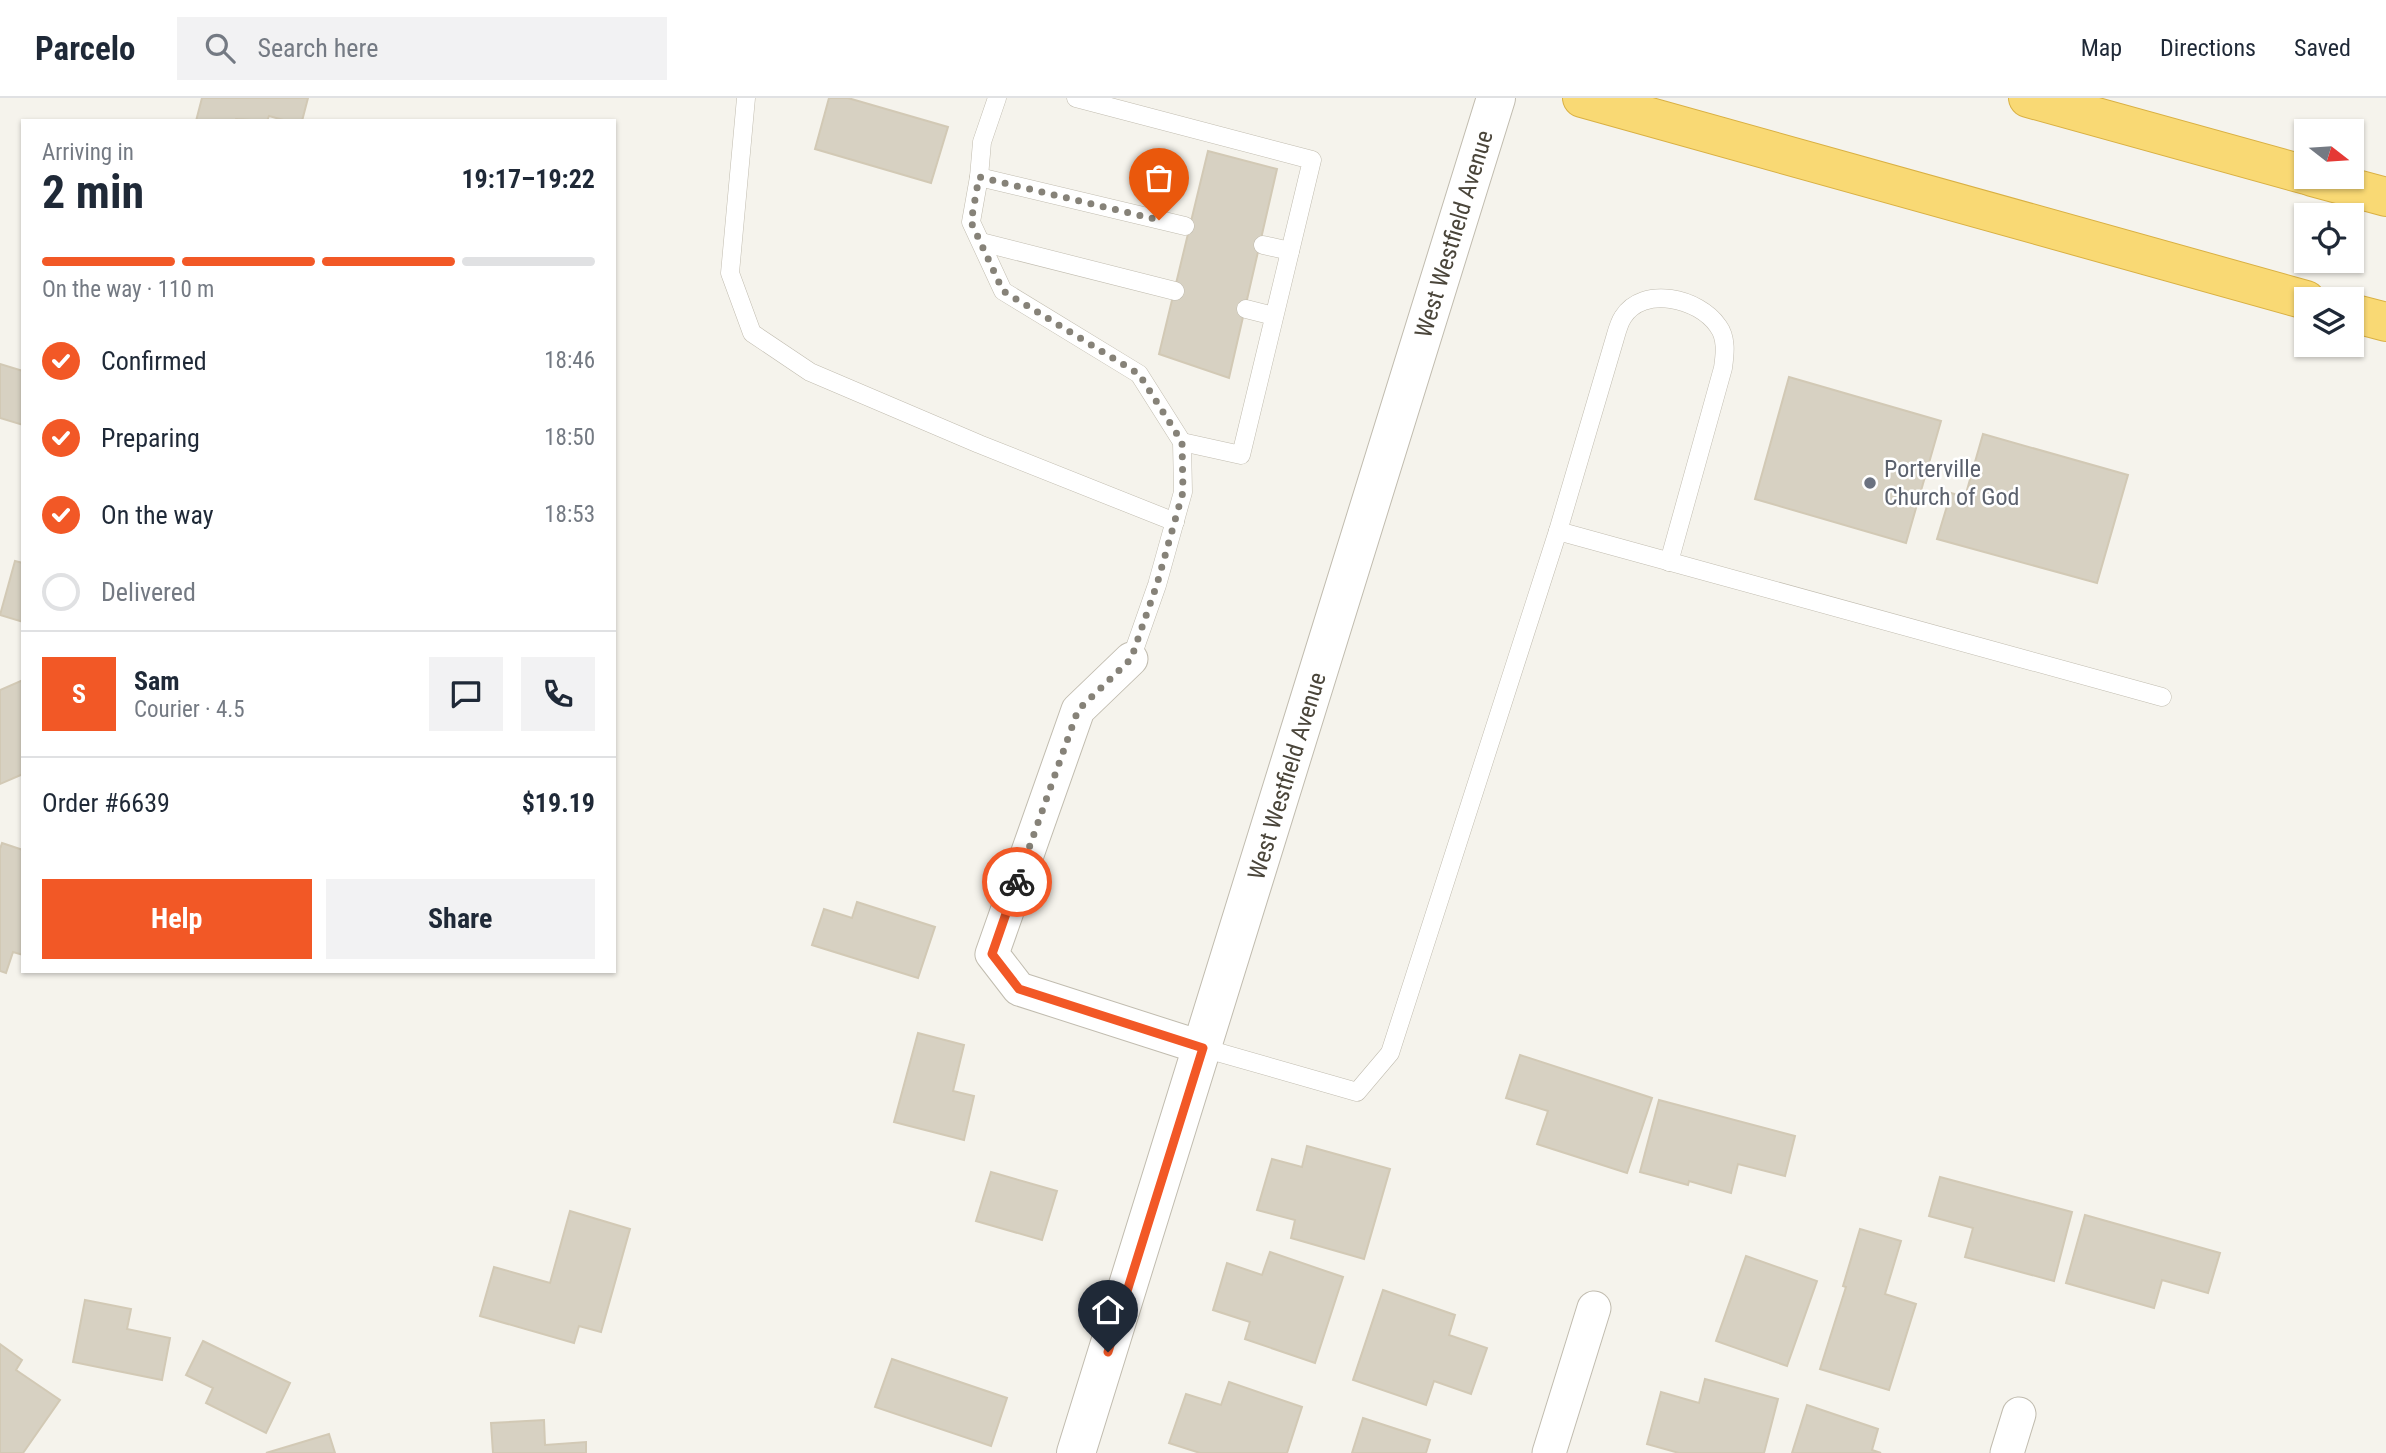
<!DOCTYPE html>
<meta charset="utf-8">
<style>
:root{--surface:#fff;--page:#f2f2f3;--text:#1f2937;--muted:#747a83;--line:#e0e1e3;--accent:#f25826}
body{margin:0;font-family:"Roboto Condensed",sans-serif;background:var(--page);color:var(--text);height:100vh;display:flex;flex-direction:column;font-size:26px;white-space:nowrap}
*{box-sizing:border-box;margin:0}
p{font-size:23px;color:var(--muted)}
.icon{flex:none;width:38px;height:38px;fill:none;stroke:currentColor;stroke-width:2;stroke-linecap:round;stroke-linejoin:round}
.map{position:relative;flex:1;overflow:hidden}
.sheet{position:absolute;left:21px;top:21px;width:595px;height:854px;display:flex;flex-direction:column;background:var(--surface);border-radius:0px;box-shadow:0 2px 5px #0004}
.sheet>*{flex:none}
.needle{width:46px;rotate:107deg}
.buttons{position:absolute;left:2294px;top:21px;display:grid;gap:14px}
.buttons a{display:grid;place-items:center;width:70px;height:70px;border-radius:0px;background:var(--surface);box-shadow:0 2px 5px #0004;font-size:35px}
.pin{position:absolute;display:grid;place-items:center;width:60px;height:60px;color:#fff;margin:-72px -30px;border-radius:50% 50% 50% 0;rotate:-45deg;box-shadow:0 0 7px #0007}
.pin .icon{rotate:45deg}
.courier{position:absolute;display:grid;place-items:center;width:70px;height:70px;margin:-35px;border:5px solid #f25826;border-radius:50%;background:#fff;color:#222;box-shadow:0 2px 9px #0007}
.headline em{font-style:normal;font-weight:700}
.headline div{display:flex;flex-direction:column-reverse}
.headline{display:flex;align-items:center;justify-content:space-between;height:119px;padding:0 21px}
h1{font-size:46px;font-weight:700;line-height:52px}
.bar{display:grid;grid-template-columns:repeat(4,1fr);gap:10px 7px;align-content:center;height:84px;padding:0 21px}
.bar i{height:9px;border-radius:5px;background:var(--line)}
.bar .on{background:var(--accent)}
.bar p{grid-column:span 4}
.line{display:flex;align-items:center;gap:18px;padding:0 21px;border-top:2px solid var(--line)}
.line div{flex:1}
.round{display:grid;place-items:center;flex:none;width:74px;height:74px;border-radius:0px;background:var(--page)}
ol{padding:0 21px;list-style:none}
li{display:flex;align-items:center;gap:21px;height:77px}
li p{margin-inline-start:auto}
li .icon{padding:7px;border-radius:50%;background:var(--accent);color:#fff;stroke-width:4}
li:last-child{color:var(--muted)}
li i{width:38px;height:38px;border:4px solid var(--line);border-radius:50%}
.cta{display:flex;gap:14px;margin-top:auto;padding:14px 21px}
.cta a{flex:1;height:80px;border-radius:0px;background:var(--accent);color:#fff;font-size:28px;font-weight:700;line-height:80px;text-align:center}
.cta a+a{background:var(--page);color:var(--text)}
header{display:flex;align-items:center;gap:42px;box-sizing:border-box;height:98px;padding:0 35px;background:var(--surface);border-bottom:2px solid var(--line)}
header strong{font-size:33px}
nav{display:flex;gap:38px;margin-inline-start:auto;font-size:24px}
.search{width:490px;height:63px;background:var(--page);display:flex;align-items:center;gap:18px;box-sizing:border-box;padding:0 24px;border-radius:0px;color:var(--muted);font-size:26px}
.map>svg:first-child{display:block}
.building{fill:#d7d1c2;stroke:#d2c9b5;stroke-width:2}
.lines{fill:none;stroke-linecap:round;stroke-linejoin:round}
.service-casing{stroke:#c1bcaf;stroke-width:19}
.minor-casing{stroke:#c1bcaf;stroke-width:35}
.tertiary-casing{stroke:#c1bcaf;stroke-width:40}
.motorway-casing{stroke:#d9b043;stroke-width:40}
.service{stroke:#fff;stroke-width:18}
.minor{stroke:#fff;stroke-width:33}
.tertiary{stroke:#fff;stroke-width:38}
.motorway{stroke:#f9d974;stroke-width:38}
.done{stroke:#868278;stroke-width:7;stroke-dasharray:0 12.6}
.route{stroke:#f25826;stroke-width:9}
.worship-dot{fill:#6b7280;stroke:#fff;stroke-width:2.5}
.labels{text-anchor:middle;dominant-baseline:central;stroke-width:5;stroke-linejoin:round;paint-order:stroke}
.street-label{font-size:24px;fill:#4a453a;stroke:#fff}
.worship-label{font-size:24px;fill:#5b616d;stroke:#fff;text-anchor:start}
</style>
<header>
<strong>Parcelo</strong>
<div class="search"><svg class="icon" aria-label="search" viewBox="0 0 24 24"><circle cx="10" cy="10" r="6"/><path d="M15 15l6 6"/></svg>Search here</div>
<nav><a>Map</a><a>Directions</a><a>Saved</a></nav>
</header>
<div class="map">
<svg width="2386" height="1355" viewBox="0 0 2386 1355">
<rect width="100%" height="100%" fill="#f5f3ec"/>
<g class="building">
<polygon points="202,0 308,0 302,23 287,23 269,18 267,23 236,21 235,23 196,23"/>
<polygon points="829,0 848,0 948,29 931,85 815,51"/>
<polygon points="1208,53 1277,71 1229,280 1159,256"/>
<polygon points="0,266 23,273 23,327 0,320"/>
<polygon points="1789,279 1941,323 1906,445 1755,401"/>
<polygon points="1983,336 2128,377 2097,485 1937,441 1951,395 1965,399"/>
<polygon points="15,463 23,465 23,524 0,517"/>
<polygon points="23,582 23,676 0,686 0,592"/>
<polygon points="2,745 23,752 23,857 13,854 6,875 0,873 0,751"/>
<polygon points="857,804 935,829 918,880 812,847 824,811 852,820"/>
<polygon points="918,935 964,947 953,993 974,998 964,1042 894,1024"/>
<polygon points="1520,957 1652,1000 1627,1075 1537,1046 1548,1013 1506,1000"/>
<polygon points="1659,1002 1795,1038 1785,1078 1738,1066 1731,1095 1689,1083 1688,1087 1640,1074"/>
<polygon points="1307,1048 1390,1071 1364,1161 1291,1140 1295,1122 1257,1112 1272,1061 1302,1069"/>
<polygon points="991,1074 1057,1093 1042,1142 976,1123"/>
<polygon points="1940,1079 2072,1114 2054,1183 1965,1159 1973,1130 1929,1118"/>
<polygon points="570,1113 630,1131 601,1234 579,1228 574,1245 480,1218 494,1169 550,1185"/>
<polygon points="2085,1117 2220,1155 2208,1195 2162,1182 2154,1210 2066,1185"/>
<polygon points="1860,1131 1901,1143 1885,1196 1916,1206 1889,1292 1820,1271 1846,1189 1843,1188"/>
<polygon points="1270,1154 1343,1179 1315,1265 1245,1241 1250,1224 1213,1212 1227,1165 1262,1177"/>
<polygon points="1746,1158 1817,1183 1787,1268 1716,1243"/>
<polygon points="1383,1192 1455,1217 1449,1237 1487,1250 1471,1296 1434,1283 1426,1307 1353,1282"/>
<polygon points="85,1202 131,1211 127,1231 170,1240 162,1282 73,1264"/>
<polygon points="203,1243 290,1285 266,1335 206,1305 213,1290 186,1277"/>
<polygon points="0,1246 22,1262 16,1272 60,1302 23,1355 0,1355"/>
<polygon points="892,1261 1007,1300 991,1348 875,1309"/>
<polygon points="1705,1281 1778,1301 1764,1355 1679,1355 1647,1346 1661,1294 1699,1305"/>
<polygon points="1229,1284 1302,1309 1287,1355 1200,1355 1169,1345 1186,1296 1221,1307"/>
<polygon points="1807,1307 1878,1331 1872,1352 1881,1355 1792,1355"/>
<polygon points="1363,1320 1430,1342 1426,1355 1352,1355"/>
<polygon points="544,1322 545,1347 586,1344 586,1355 493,1355 491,1325"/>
<polygon points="329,1336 335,1355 266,1355"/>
</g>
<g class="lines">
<g class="service-casing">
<g id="service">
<polyline points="746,0 730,175 752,235 810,274 979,346 1175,424"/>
<polyline points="997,0 982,44 979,79 971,124 1003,193 1139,276 1182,344 1183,394 1157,487 1131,561"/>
<polyline points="1076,0 1312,62 1241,357 1182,344"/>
<polyline points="979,79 1185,128"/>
<polyline points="981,144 1175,193"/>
<polyline points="1263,147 1290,153"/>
<polyline points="1246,211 1274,218"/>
<path d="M 1558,433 L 1615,240 C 1617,233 1619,225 1623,219 C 1643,187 1699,200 1718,228 C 1727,240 1725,256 1723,270 L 1669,464"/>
<polyline points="1203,950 1357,994 1390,955 1558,433 2162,599"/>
</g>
</g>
<g class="minor-casing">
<g id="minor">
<polyline points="1131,561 1078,612 992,856 1019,891 1203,950"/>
<polyline points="1549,1355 1594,1210"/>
<polyline points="2007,1355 2019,1316"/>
</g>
</g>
<g class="tertiary-casing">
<polyline id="tertiary" points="1076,1355 1496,0"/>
</g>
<g class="motorway-casing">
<g id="motorway">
<polyline points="1582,0 2306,202"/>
<polyline points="2028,0 2306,77"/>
<polyline points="2312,79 2386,99"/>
<polyline points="2352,215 2386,224"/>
</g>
</g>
<use href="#service" class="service"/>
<use href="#minor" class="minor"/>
<use href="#tertiary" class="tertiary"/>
<use href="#motorway" class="motorway"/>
</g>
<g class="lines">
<polyline class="done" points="1017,784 1078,612 1131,561 1157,486 1183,394 1182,344 1139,276 1003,193 971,124 979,79 1159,122"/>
<polyline class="route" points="1017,784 992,856 1019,891 1203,950 1108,1254"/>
</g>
<circle class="worship-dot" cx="1870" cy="385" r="7"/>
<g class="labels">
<g class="street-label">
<text transform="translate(1454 136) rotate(-73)">West Westfield Avenue</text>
<text transform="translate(1287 678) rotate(-73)">West Westfield Avenue</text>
</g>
<g class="worship-label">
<text x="1884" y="371">Porterville<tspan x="1884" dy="28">Church of God</tspan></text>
</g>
</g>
</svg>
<div class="buttons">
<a><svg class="needle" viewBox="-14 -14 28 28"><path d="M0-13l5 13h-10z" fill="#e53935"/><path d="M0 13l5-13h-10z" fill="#747a83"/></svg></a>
<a><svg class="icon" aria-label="locate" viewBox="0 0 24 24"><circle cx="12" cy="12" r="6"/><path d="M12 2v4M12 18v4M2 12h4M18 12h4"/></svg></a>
<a><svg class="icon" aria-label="layers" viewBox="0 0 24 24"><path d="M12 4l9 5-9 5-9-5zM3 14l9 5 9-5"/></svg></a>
</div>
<div class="pin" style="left:1159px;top:122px;background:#ea580c"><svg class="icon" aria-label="bag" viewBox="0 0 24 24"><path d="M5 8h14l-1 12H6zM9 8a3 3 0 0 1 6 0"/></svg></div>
<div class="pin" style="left:1108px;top:1254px;background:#1f2937"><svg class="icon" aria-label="home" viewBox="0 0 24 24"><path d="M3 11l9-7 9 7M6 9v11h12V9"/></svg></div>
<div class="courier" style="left:1017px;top:784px"><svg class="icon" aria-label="bike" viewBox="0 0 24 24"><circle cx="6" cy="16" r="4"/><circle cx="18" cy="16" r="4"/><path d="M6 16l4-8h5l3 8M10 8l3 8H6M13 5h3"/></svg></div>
<section class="sheet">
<div class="headline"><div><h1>2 min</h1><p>Arriving in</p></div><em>19:17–19:22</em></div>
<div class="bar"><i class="on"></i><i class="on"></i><i class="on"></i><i></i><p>On the way · 110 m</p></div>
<ol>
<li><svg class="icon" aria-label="check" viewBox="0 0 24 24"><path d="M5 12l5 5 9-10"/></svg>Confirmed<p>18:46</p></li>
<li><svg class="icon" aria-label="check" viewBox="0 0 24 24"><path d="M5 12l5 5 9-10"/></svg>Preparing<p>18:50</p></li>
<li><svg class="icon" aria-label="check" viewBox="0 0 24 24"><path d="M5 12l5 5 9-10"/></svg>On the way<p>18:53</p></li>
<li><i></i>Delivered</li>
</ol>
<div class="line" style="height:126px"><b class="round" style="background:var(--accent);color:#fff">S</b><div><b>Sam</b><p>Courier · 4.5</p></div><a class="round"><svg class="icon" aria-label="chat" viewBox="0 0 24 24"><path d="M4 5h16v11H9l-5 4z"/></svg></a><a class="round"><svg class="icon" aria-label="phone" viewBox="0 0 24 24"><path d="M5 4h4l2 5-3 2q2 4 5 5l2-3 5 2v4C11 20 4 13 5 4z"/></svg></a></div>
<div class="line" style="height:91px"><div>Order #6639</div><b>$19.19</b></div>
<div class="cta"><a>Help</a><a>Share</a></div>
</section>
</div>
